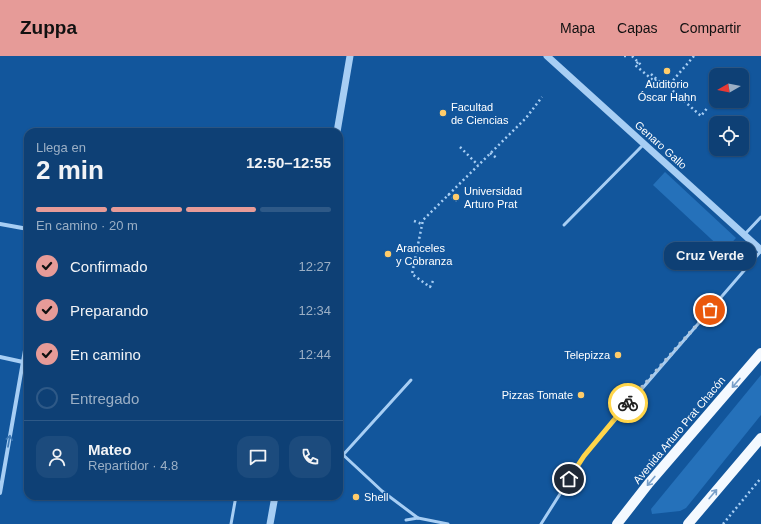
<!DOCTYPE html>
<html lang="es">
<meta charset="utf-8">
<style>
:root{--surface:#0e4075;--page:#1c4b7d;--text:#f1f3f6;--muted:#9bafc5;--line:#2e5987;--accent:#e69b98}
body{margin:0;font-family:Helvetica,sans-serif;background:var(--page);color:var(--text);height:100vh;display:flex;flex-direction:column;font-size:15px;white-space:nowrap}
*{box-sizing:border-box;margin:0}
p{font-size:13px;color:var(--muted)}
.icon{flex:none;width:22px;height:22px;fill:none;stroke:currentColor;stroke-width:2;stroke-linecap:round;stroke-linejoin:round}
.map{position:relative;flex:1;overflow:hidden}
.details{position:absolute;left:24px;top:72px;width:319px;height:372px;display:flex;flex-direction:column;background:var(--surface);border-radius:12px;box-shadow:0 1px 3px #0004,0 0 0 1px var(--line)}
.details>*{flex:none}
.needle{width:26px;rotate:261deg}
.controls{position:absolute;left:709px;top:12px;display:grid;gap:8px}
.controls a{display:grid;place-items:center;width:40px;height:40px;border-radius:8px;background:var(--surface);box-shadow:0 1px 3px #0004,0 0 0 1px var(--line);font-size:20px}
.pin{position:absolute;display:grid;place-items:center;width:34px;height:34px;color:#fff;margin:-17px;border:2px solid #fff;border-radius:50%;box-shadow:0 1px 4px #0007}
.courier{position:absolute;display:grid;place-items:center;width:40px;height:40px;margin:-20px;border:3px solid #ffd54a;border-radius:50%;background:#fff;color:#222;box-shadow:0 1px 5px #0007}
.bubble{position:absolute;height:28px;border-radius:12px;background:var(--surface);box-shadow:0 1px 3px #0004,0 0 0 1px var(--line);font-size:13px;font-weight:700;line-height:28px;text-align:center}
.overview em{font-style:normal;font-weight:700}
.overview div{display:flex;flex-direction:column-reverse}
.overview{display:flex;align-items:center;justify-content:space-between;height:68px;padding:0 12px}
h1{font-size:26px;font-weight:700;line-height:30px}
.bar{display:grid;grid-template-columns:repeat(4,1fr);gap:6px 4px;align-content:center;height:48px;padding:0 12px}
.bar i{height:5px;border-radius:3px;background:var(--line)}
.bar .active{background:var(--accent)}
.bar p{grid-column:span 4}
.line{display:flex;align-items:center;gap:10px;padding:0 12px;border-top:1px solid var(--line)}
.line div{flex:1}
.round{display:grid;place-items:center;flex:none;width:42px;height:42px;border-radius:12px;background:var(--page)}
ol{padding:0 12px;list-style:none}
li{display:flex;align-items:center;gap:12px;height:44px}
li p{margin-inline-start:auto}
li .icon{padding:4px;border-radius:50%;background:var(--accent);color:#111;stroke-width:4}
li:last-child{color:var(--muted)}
li i{width:22px;height:22px;border:2px solid var(--line);border-radius:50%}
header{display:flex;align-items:center;gap:24px;box-sizing:border-box;height:56px;padding:0 20px;background:var(--accent);color:#111}
header strong{font-size:19px}
nav{display:flex;gap:22px;margin-inline-start:auto;font-size:14px}
.map>svg:first-child{display:block}
.green{fill:#2571ba}
.lines{fill:none;stroke-linecap:round;stroke-linejoin:round}
.path{stroke:#a7cef4;stroke-width:2.5;stroke-dasharray:2 3;stroke-linecap:butt}
.service{stroke:#a7cef4;stroke-width:3}
.minor{stroke:#a7cef4;stroke-width:4}
.tertiary{stroke:#a7cef4;stroke-width:7}
.primary{stroke:#f4f9ff;stroke-width:10}
.oneway{stroke:#789fc9}
.oneway2{stroke:#3f7ab6}
.done{stroke:#acc4dc;stroke-width:4;stroke-dasharray:0 7.2}
.route{stroke:#ffd54a;stroke-width:5}
.poi-dot{fill:#ffcc6a;stroke:#12569c;stroke-width:1.5}
.labels{text-anchor:middle;dominant-baseline:central;stroke-width:3;stroke-linejoin:round;paint-order:stroke}
.poi-label{font-size:11px;fill:#fff;stroke:#12569c;text-anchor:start}
.street-label{font-size:11px;fill:#fff;stroke:#12569c}
</style>
<header>
<strong>Zuppa</strong>
<nav><a>Mapa</a><a>Capas</a><a>Compartir</a></nav>
</header>
<div class="map">
<svg width="761" height="468" viewBox="0 0 761 468">
<rect width="100%" height="100%" fill="#12569c"/>
<g class="green">
<polygon points="665,116 736,182 724,195 653,129"/>
<polygon points="761,319 761,359 686,452 680,455 652,458 651,453"/>
</g>
<g class="lines">
<g class="path">
<polyline points="624,0 629,0"/>
<polyline points="632,0 642,10"/>
<polyline points="694,0 669,29 673,35 701,60 708,51"/>
<polyline points="638,6 635,9 654,25 657,23"/>
<polyline points="651,18 664,30 669,29"/>
<polyline points="460,91 478,109"/>
<polyline points="490,97 498,103"/>
<polyline points="448,138 457,145"/>
<polyline points="414,165 422,168"/>
<polyline points="433,225 430,231 412,218 423,164 526,62 542,41"/>
<polyline points="723,468 761,422"/>
</g>
<g class="service">
<polyline points="564,169 644,88"/>
<polyline points="745,178 761,161"/>
<polyline points="339,395 382,435 418,462"/>
<polyline points="343,399 411,324"/>
<polyline points="406,464 418,462 448,468"/>
<polyline points="231,468 236,440"/>
<polyline points="541,468 584,400 761,195"/>
</g>
<g class="minor">
<polyline points="0,168 28,173"/>
<polyline points="0,301 23,306"/>
<polyline points="0,437 28,277"/>
</g>
<g class="tertiary">
<polyline points="547,0 761,194"/>
<polyline points="337,76 350,0"/>
<polyline points="270,468 275,440"/>
</g>
<g class="primary">
<polyline points="617,468 649,427 761,297"/>
<polyline points="688,468 761,382"/>
</g>
</g>
<defs><path id="oneway-shaft" d="M-6 0H5M1.5-3L5.5 0L1.5 3" fill="none" stroke-width="1.6" stroke-linecap="round" stroke-linejoin="round"/></defs>
<g class="oneway">
<use href="#oneway-shaft" transform="translate(736 327) rotate(131)"/>
<use href="#oneway-shaft" transform="translate(651 425) rotate(130)"/>
<use href="#oneway-shaft" transform="translate(713 438) rotate(-50)"/>
</g>
<use class="oneway2" href="#oneway-shaft" transform="translate(9 385) rotate(-80)"/>
<g class="lines">
<polyline class="done" points="628,347 710,254"/>
<polyline class="route" points="569,423 584,400 628,347"/>
</g>
<g class="poi-dot">
<circle cx="667" cy="15" r="4"/>
<circle cx="443" cy="57" r="4"/>
<circle cx="456" cy="141" r="4"/>
<circle cx="388" cy="198" r="4"/>
<circle cx="618" cy="299" r="4"/>
<circle cx="581" cy="339" r="4"/>
<circle cx="356" cy="441" r="4"/>
</g>
<g class="labels">
<g class="poi-label">
<text x="667" y="28" text-anchor="middle">Auditorio<tspan x="667" dy="13">Óscar Hahn</tspan></text>
<text x="451" y="51">Facultad<tspan x="451" dy="13">de Ciencias</tspan></text>
<text x="464" y="135">Universidad<tspan x="464" dy="13">Arturo Prat</tspan></text>
<text x="396" y="192">Aranceles<tspan x="396" dy="13">y Cobranza</tspan></text>
<text x="610" y="299" text-anchor="end">Telepizza</text>
<text x="573" y="339" text-anchor="end">Pizzas Tomate</text>
<text x="364" y="441">Shell</text>
</g>
<g class="street-label">
<text transform="translate(661 89) rotate(42)">Genaro Gallo</text>
<text transform="translate(679 374) rotate(-50)">Avenida Arturo Prat Chacón</text>
</g>
</g>
</svg>
<div class="controls">
<a><svg class="needle" viewBox="-14 -14 28 28"><path d="M0-13l5 13h-10z" fill="#e53935"/><path d="M0 13l5-13h-10z" fill="#9bafc5"/></svg></a>
<a><svg class="icon" aria-label="locate" viewBox="0 0 24 24"><circle cx="12" cy="12" r="6"/><path d="M12 2v4M12 18v4M2 12h4M18 12h4"/></svg></a>
</div>
<div class="pin" style="left:710px;top:254px;background:#ea580c"><svg class="icon" aria-label="bag" viewBox="0 0 24 24"><path d="M5 8h14l-1 12H6zM9 8a3 3 0 0 1 6 0"/></svg></div>
<div class="pin" style="left:569px;top:423px;background:#1f2937"><svg class="icon" aria-label="home" viewBox="0 0 24 24"><path d="M3 11l9-7 9 7M6 9v11h12V9"/></svg></div>
<div class="courier" style="left:628px;top:347px"><svg class="icon" aria-label="bike" viewBox="0 0 24 24"><circle cx="6" cy="16" r="4"/><circle cx="18" cy="16" r="4"/><path d="M6 16l4-8h5l3 8M10 8l3 8H6M13 5h3"/></svg></div>
<div class="bubble" style="left:664px;top:186px;width:92px">Cruz Verde</div>
<section class="details">
<div class="overview"><div><h1>2 min</h1><p>Llega en</p></div><em>12:50–12:55</em></div>
<div class="bar"><i class="active"></i><i class="active"></i><i class="active"></i><i></i><p>En camino · 20 m</p></div>
<ol>
<li><svg class="icon" aria-label="check" viewBox="0 0 24 24"><path d="M5 12l5 5 9-10"/></svg>Confirmado<p>12:27</p></li>
<li><svg class="icon" aria-label="check" viewBox="0 0 24 24"><path d="M5 12l5 5 9-10"/></svg>Preparando<p>12:34</p></li>
<li><svg class="icon" aria-label="check" viewBox="0 0 24 24"><path d="M5 12l5 5 9-10"/></svg>En camino<p>12:44</p></li>
<li><i></i>Entregado</li>
</ol>
<div class="line" style="height:72px"><a class="round"><svg class="icon" aria-label="person" viewBox="0 0 24 24"><circle cx="12" cy="8" r="4"/><path d="M4 21q1-7 8-7t8 7"/></svg></a><div><b>Mateo</b><p>Repartidor · 4.8</p></div><a class="round"><svg class="icon" aria-label="chat" viewBox="0 0 24 24"><path d="M4 5h16v11H9l-5 4z"/></svg></a><a class="round"><svg class="icon" aria-label="phone" viewBox="0 0 24 24"><path d="M5 4h4l2 5-3 2q2 4 5 5l2-3 5 2v4C11 20 4 13 5 4z"/></svg></a></div>
</section>
</div>
